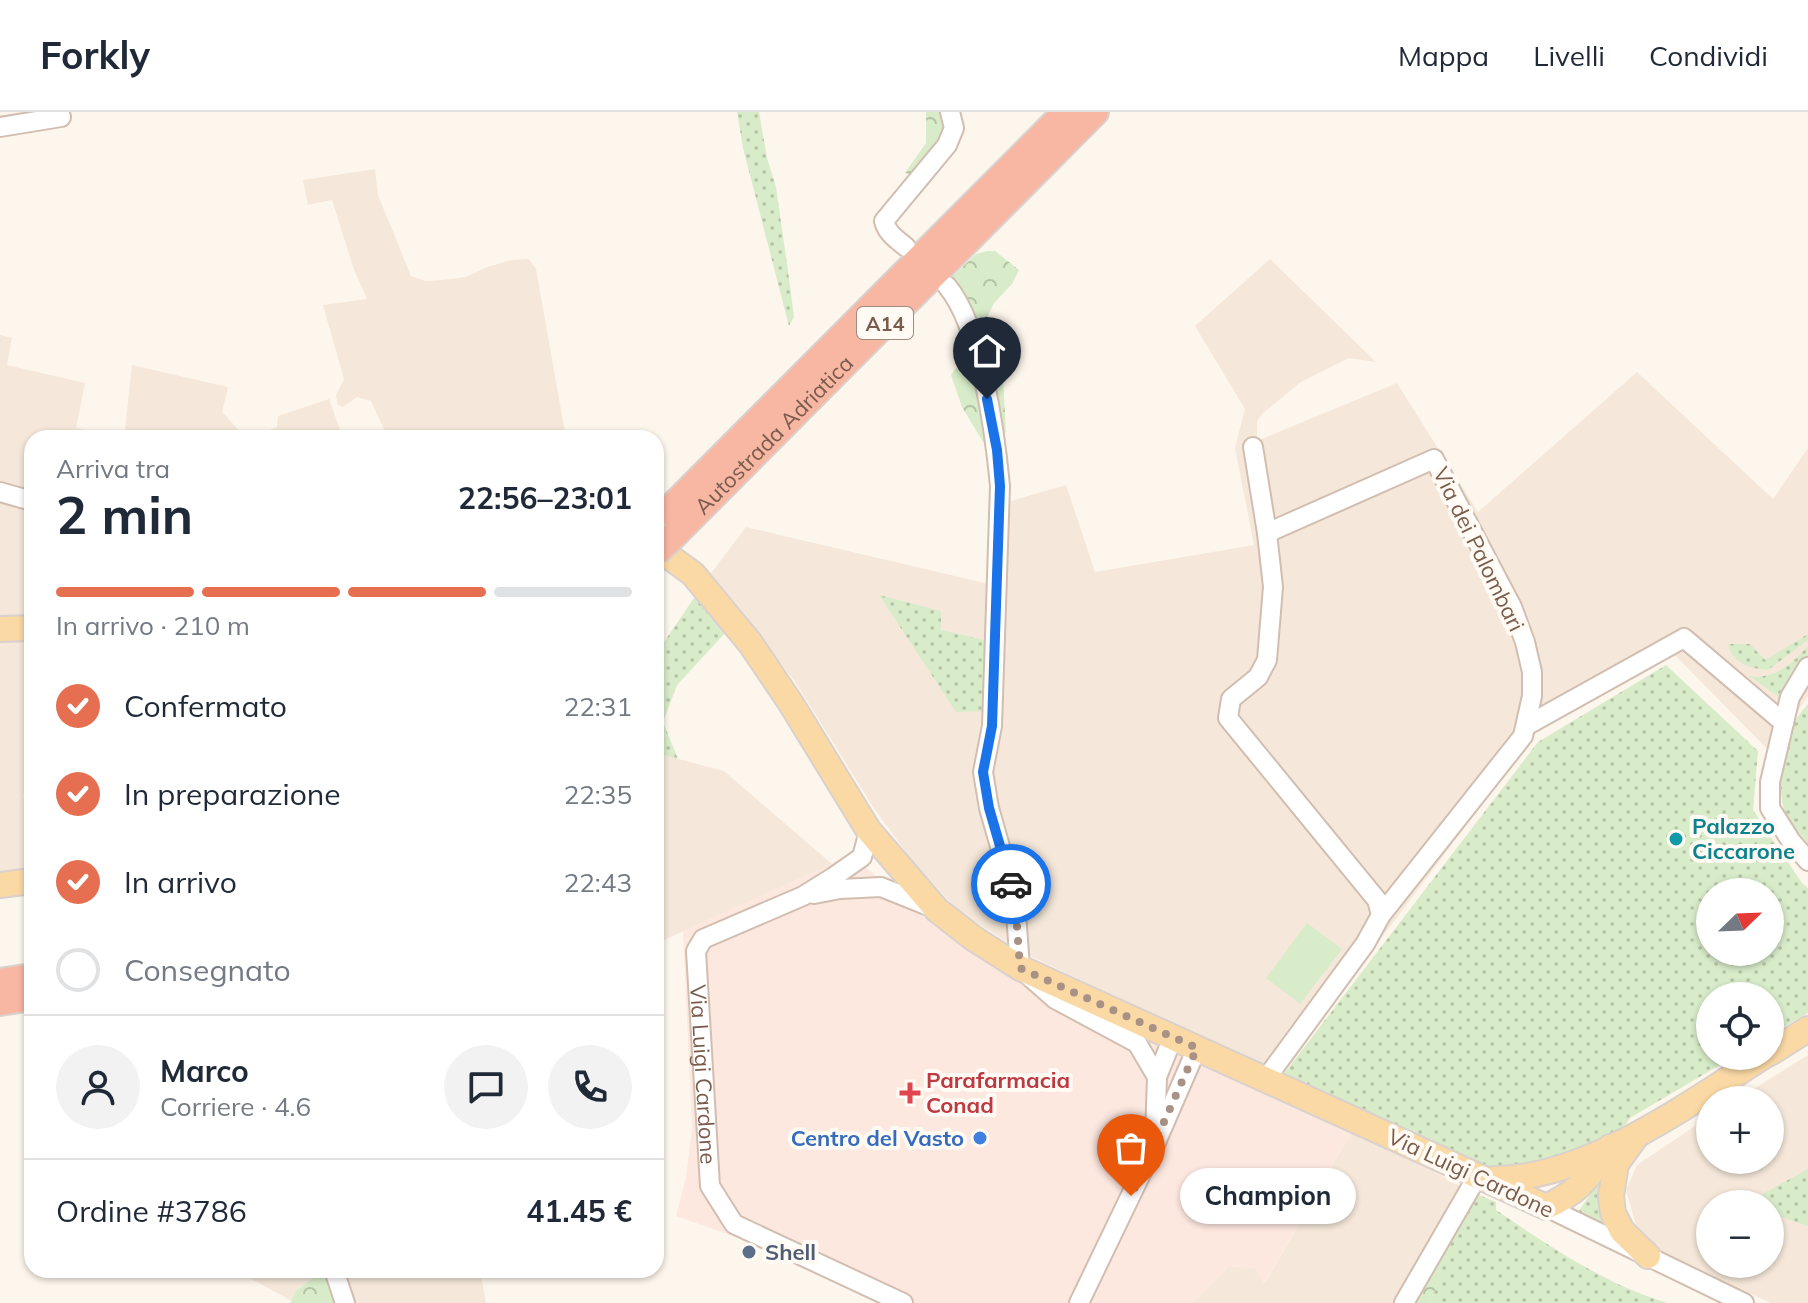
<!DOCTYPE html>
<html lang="it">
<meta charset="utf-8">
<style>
:root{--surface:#fff;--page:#f2f2f3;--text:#1f2937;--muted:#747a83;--line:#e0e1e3;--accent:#e76f51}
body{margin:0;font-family:Mulish,sans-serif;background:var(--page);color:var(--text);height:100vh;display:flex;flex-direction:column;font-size:30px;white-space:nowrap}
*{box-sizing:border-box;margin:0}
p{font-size:26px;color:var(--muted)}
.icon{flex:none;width:44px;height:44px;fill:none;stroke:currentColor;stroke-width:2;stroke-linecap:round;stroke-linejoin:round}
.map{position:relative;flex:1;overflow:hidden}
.details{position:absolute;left:24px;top:318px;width:640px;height:848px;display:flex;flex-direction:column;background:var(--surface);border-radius:24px;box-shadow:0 2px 6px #0004}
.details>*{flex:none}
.needle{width:52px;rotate:67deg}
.fabs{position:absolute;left:1696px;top:766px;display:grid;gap:16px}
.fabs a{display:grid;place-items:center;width:88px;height:88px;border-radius:50%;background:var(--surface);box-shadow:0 2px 6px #0004;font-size:40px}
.pin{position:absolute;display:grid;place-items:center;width:68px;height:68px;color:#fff;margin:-82px -34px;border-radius:50% 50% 50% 0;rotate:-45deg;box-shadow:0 0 8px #0007}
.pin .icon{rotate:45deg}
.courier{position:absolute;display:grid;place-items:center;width:80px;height:80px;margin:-40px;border:6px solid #1a73e8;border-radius:50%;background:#fff;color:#222;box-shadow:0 2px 10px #0007}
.bubble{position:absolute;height:56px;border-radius:28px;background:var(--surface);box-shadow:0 2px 6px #0004;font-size:26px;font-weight:700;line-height:56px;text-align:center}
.head em{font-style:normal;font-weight:700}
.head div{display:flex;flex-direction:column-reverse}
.head{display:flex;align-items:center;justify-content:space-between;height:136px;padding:0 32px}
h1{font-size:52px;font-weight:700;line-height:60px}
.bar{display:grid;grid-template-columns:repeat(4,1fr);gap:12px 8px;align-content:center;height:96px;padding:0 32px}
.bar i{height:10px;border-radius:6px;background:var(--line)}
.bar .current{background:var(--accent)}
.bar p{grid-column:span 4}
.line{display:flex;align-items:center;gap:20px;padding:0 32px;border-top:2px solid var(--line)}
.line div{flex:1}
.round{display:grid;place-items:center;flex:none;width:84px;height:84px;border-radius:42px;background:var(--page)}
ol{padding:0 32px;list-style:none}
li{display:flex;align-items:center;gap:24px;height:88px}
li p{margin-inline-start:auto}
li .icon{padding:8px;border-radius:50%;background:var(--accent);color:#fff;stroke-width:4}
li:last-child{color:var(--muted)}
li i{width:44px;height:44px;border:4px solid var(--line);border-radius:50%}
header{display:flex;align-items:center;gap:48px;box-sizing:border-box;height:112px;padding:0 40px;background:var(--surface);border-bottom:2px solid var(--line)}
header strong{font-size:38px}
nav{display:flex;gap:44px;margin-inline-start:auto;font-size:28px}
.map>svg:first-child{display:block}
.residential{fill:#f5e8da;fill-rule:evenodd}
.commercial{fill:#fde8e0}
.grass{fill:url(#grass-dots);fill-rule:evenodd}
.forest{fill:url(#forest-crowns)}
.green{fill:#d8ecc9}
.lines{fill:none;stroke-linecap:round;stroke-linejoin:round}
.minor-casing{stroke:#d1beb0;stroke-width:22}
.major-casing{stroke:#dad1cd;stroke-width:28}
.highway-casing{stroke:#dad1cd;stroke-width:30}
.minor{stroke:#fff;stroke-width:18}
.major{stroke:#fbd9a5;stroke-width:24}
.highway{stroke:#f7b7a3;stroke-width:26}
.highway-bridge-casing{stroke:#dad1cd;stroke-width:30;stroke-linecap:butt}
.highway-bridge{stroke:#f7b7a3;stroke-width:26}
.done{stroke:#a89285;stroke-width:8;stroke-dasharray:0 14.4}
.route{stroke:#1a73e8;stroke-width:10}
.culture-dot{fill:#0f9aa8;stroke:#fffaf3;stroke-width:3}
.health-dot{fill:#e0444e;stroke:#fffaf3;stroke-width:3}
.shop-dot{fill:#3f7fe0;stroke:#fffaf3;stroke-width:3}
.service-dot{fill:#5c6f8a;stroke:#fffaf3;stroke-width:3}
.labels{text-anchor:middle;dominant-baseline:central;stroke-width:8;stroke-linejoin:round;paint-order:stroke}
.shield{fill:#fffaf3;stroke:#a28b7f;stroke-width:2}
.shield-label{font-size:20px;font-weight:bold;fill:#7a5c4d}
.street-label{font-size:22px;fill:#7a5c4d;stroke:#fffaf3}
.culture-label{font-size:22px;font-weight:bold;fill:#0d838f;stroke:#fffaf3;text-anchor:start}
.health-label{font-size:22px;font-weight:bold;fill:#be3a42;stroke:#fffaf3;text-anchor:start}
.shop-label{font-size:22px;font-weight:bold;fill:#366cbe;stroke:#fffaf3;text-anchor:end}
.service-label{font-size:22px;font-weight:bold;fill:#4e5e75;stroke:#fffaf3;text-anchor:start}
</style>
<header>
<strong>Forkly</strong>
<nav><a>Mappa</a><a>Livelli</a><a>Condividi</a></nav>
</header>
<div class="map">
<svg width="1808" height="1191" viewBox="0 0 1808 1191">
<defs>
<pattern id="grass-dots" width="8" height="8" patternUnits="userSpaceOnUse" patternTransform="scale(2)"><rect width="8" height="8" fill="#d8ecc9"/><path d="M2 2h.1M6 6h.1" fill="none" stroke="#b4c2a5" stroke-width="1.8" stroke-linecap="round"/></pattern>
<pattern id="forest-crowns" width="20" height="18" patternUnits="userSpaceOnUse" patternTransform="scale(2)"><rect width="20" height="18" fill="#d8ecc9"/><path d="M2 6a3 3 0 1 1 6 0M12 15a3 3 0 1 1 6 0" fill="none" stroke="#b4c2a5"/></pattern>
</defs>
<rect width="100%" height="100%" fill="#fdf6ec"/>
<g class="residential">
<polygon points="375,57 378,83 411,164 426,169 442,168 466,165 487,155 512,148 529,147 536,157 566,326 388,326 371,289 357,285 343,295 338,293 336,283 344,267 323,193 367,187 354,158 332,88 308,93 303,68"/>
<polygon points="1270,147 1376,250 1349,246 1301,270 1263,301 1257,309 1257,329 1397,271 1478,400 1637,260 1773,387 1808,336 1808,584 1783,620 1779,649 1666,534 1547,606 1310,921 1283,963 1030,844 959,800 911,747 873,695 794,568 709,464 746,415 989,472 1004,391 1066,373 1095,460 1254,433 1235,336 1245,297 1195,214"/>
<polygon points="0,223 12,226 7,253 85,271 76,316 103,321 102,326 32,326 32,507 0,507"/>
<polygon points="132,253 228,275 222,300 246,326 124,326"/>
<polygon points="329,287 343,326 251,326 277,315 278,304"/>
<polygon points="0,526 32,526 32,680 23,682 32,759 0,764"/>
<polygon points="656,641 724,659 832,752 664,828 656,827"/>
<path d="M 1808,943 L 1808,1191 L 1771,1191 L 1641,1131 L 1626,1078 L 1637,1053 L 1710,1004 L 1710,1048 L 1770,1048 L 1770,988 L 1736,988 ZM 1710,1092 L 1770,1092 L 1770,1152 L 1710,1152 Z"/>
<polygon points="1353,1017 1474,1081 1407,1191 1192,1191 1229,1154 1256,1156 1265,1171"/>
<polygon points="235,1158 480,1158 486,1191 291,1191 290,1188"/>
</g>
<polygon class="commercial" points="851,743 936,815 1016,865 1353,1017 1264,1172 1256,1157 1229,1154 1192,1191 881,1191 744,1128 676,1104 686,1066 692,1016 683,819"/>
<g class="grass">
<polygon points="737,0 759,0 767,46 776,75 789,166 794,205 789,214 743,36"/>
<polygon points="696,483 726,520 677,573 663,610 678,647 656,641 656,542"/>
<polygon points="879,483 941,499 941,518 988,529 987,599 956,600"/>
<path d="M 1808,522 L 1808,528 L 1768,558 C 1749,556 1733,552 1728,532 L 1750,532 L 1765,548 Z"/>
<path d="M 1808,534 L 1808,554 L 1784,582 L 1779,585 L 1749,564 C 1776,568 1791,552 1808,534 Z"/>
<path d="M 1666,553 L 1758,639 L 1753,698 L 1802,771 L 1808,776 L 1808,901 L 1770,923 L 1770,884 L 1710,884 L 1710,944 L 1735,944 L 1630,1006 L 1611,1034 L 1498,1067 L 1283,963 L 1538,630 ZM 1710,780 L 1770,780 L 1770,840 L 1710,840 Z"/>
<path d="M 1808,592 L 1808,732 C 1800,721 1786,707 1783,694 C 1776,662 1784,615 1808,592 Z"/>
<polygon points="1808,1057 1808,1114 1770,1101 1770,1092 1736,1091 1741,1082 1757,1085"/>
<polygon points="1606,1061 1600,1102 1607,1120 1577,1101"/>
<path d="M 1474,1081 L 1496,1090 L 1496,1098 C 1549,1134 1606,1173 1668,1191 L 1429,1191 L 1442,1162 L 1433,1149 Z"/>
</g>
<g class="forest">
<polygon points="926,0 945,0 946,30 914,63 905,61 926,31"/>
<polygon points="987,139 995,139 1019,158 1012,172 994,191 987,205 1003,267 1006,320 988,338 962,295 951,263 972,234 947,170 976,142"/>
<polygon points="1433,1149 1442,1162 1429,1191 1407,1191"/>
<polygon points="313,1158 331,1158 343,1191 291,1191 295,1180 313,1166"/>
</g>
<polygon class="green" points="1307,811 1342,837 1300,892 1266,866"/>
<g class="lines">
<g class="minor-casing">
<g id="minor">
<polyline points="0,15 61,5"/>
<path d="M 906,135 C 896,127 887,121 884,109 L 947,33 L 954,16 L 950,0"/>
<path d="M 947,174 C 981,214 995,321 1000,374 L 992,614 L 983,660 L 989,696 L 1015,787 L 1020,856 L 1055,887 L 1137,931 L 1157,965"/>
<polyline points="1253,335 1267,421 1273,475 1267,548 1258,565 1231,587 1228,606 1377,788 1381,803 1365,832 1265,968"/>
<polyline points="0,380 32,389"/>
<polyline points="1267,421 1434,347 1512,495 1525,530 1532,560 1532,584 1523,624 1381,803"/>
<polyline points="1808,555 1790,585 1770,670 1770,696 1791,729 1808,749"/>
<polyline points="1526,614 1684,526 1784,611"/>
<path id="s1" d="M 869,719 L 862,745 L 832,766 L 803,784 L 703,827 L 696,839 L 710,1074 L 734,1112 L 903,1191"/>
<polyline points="814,782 840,777 881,775 936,797"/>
<polyline points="1155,1023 1157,965 1173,925"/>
<polyline points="1546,1095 1744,1191"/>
<polyline points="334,1158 345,1191"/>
<polyline points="1079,1191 1154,1035 1197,936"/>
<polyline points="1404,1191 1478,1063"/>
</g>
</g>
<g class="major-casing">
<g id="major">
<polyline points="656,435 693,462 750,531 790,590 869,719 937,798 973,826 1020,856 1546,1095"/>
<polyline points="0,517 32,516"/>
<polyline points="0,773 32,769"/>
<polyline points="1770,941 1808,917"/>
<polyline points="1637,1023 1616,1052 1611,1084 1613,1101 1622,1119 1648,1144"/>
<path d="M 1494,1067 C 1587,1067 1688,992 1764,944"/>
<path d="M 1546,1095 C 1583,1077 1586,1067 1610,1035"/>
</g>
</g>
<g class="highway-casing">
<g id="highway">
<polyline points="656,411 1066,0"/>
<path id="s2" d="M 675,422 L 1095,0"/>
<polyline points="0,870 32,865"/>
<polyline points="0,890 32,885"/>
</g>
</g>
<use href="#minor" class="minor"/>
<use href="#major" class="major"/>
<use href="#highway" class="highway"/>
<g class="highway-bridge-casing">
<polyline id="highway-bridge" points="656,440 675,422"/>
</g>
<use href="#highway-bridge" class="highway-bridge"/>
</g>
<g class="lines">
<polyline class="done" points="1011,772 1015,787 1020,856 1197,936 1131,1084"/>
<polyline class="route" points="987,287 997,338 1000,374 992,614 983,660 989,696 1011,772"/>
</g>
<circle class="culture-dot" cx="1676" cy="727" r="8"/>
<path class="health-dot" d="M906 969h8v8h8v8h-8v8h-8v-8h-8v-8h8z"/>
<circle class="shop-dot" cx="980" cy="1026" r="8"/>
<circle class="service-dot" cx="749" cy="1140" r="8"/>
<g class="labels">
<rect class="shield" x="857" y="195" width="56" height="32" rx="6"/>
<g class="shield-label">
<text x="885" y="211">A14</text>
</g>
<g class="street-label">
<text stroke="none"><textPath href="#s2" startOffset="140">Autostrada Adriatica</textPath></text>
<text transform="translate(1479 437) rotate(64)">Via dei Palombari</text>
<text stroke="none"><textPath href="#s1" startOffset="344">Via Luigi Cardone</textPath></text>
<text transform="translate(1471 1061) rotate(25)">Via Luigi Cardone</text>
</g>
<g class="culture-label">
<text x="1692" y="714">Palazzo<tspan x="1692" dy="25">Ciccarone</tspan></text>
</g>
<g class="health-label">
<text x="926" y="968">Parafarmacia<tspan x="926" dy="25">Conad</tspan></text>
</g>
<g class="shop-label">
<text x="964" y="1026">Centro del Vasto</text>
</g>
<g class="service-label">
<text x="765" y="1140">Shell</text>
</g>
</g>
</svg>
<div class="fabs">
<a><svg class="needle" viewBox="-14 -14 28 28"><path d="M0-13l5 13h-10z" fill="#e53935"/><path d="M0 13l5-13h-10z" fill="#747a83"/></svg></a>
<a><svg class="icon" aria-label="locate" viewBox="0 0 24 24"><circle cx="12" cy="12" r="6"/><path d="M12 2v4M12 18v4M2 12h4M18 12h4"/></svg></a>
<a>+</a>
<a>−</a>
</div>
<div class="pin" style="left:1131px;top:1084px;background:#ea580c"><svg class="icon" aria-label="bag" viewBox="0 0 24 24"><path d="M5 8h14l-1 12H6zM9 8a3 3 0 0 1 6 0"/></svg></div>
<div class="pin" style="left:987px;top:287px;background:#1f2937"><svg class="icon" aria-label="home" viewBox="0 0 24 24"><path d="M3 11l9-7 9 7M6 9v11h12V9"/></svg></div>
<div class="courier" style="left:1011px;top:772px"><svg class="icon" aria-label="car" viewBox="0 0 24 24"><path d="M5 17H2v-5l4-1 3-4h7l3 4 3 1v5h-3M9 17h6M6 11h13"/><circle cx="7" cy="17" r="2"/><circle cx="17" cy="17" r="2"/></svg></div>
<div class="bubble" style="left:1180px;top:1056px;width:176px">Champion</div>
<section class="details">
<div class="head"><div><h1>2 min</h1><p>Arriva tra</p></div><em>22:56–23:01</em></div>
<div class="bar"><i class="current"></i><i class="current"></i><i class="current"></i><i></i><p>In arrivo · 210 m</p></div>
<ol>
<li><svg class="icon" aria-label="check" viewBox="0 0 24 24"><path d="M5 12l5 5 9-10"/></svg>Confermato<p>22:31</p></li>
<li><svg class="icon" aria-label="check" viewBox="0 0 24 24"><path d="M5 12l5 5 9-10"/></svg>In preparazione<p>22:35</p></li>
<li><svg class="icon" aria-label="check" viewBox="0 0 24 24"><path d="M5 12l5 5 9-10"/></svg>In arrivo<p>22:43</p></li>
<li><i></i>Consegnato</li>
</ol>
<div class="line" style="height:144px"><a class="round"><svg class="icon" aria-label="person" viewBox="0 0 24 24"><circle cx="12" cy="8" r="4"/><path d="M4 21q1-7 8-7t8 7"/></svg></a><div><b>Marco</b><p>Corriere · 4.6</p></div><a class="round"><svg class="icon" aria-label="chat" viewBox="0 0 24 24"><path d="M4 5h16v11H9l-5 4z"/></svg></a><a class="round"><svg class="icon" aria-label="phone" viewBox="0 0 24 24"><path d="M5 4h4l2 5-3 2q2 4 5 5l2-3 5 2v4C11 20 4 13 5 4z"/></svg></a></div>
<div class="line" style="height:104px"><div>Ordine #3786</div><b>41.45 €</b></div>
</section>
</div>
